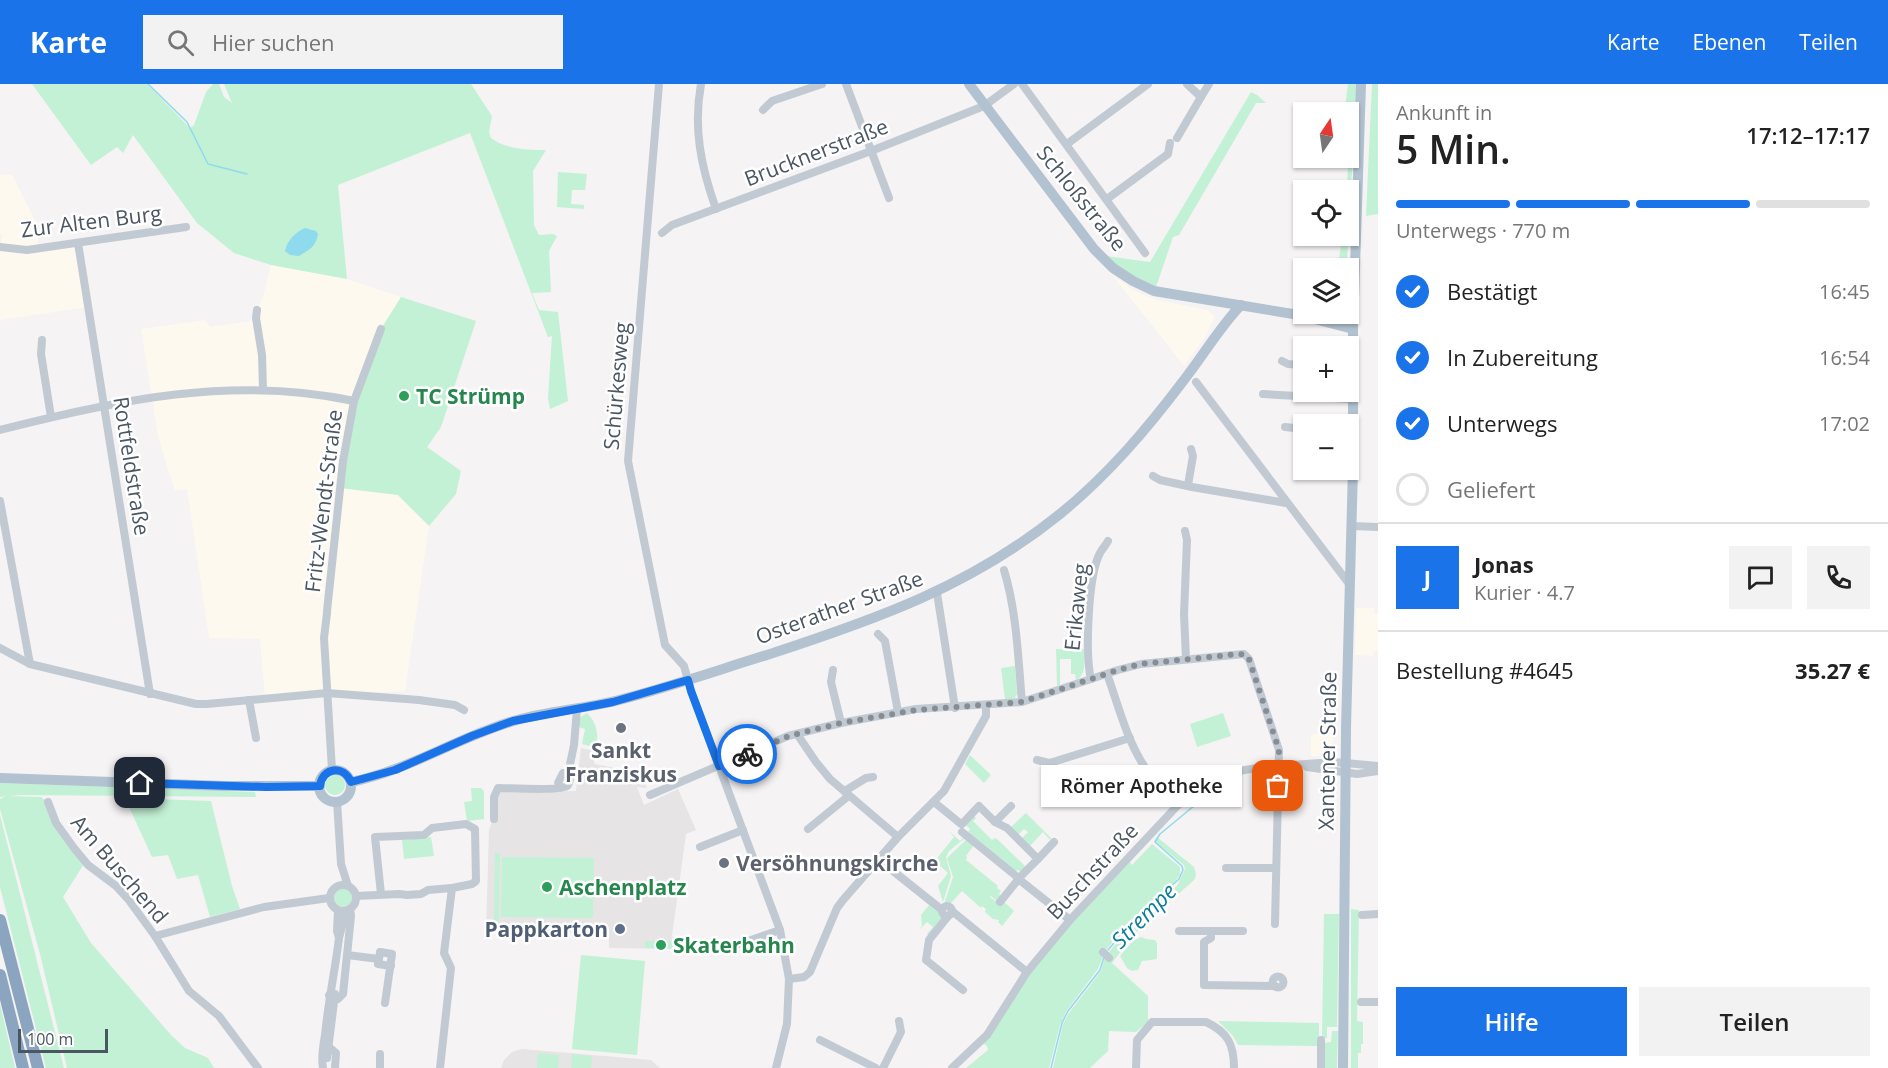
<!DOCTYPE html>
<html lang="de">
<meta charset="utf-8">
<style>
:root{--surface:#fff;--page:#f2f2f2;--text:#222;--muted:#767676;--line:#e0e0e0;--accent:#1a73e8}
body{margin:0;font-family:"Open Sans",sans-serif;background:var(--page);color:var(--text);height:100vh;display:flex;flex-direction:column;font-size:22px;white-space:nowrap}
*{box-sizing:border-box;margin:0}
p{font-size:20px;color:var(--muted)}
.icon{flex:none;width:33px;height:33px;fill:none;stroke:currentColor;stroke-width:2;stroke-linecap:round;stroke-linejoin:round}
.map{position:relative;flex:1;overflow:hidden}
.sheet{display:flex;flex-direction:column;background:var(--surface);width:510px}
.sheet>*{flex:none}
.needle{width:39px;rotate:13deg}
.tools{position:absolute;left:1293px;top:18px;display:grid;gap:12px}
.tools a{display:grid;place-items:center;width:66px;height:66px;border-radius:0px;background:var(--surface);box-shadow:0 2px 4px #0004;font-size:30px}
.scale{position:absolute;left:18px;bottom:15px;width:90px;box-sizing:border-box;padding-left:6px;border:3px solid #4a5661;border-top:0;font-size:16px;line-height:21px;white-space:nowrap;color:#4a5661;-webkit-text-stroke:4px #fff;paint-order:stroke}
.pin{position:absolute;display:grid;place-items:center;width:51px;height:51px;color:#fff;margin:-26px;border-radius:12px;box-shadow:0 3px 9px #0006}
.courier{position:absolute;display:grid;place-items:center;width:60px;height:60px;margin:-30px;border:4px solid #1a73e8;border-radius:50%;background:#fff;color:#222;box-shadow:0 2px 8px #0007}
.bubble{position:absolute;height:42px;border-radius:0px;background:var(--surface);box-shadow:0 2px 4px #0004;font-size:20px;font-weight:600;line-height:42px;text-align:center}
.head em{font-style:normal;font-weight:600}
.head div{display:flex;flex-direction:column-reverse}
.head{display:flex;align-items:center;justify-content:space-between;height:102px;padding:0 18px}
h1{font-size:39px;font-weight:600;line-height:45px}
.bar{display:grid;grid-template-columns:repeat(4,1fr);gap:9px 6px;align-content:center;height:72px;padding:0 18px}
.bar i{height:8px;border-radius:4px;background:var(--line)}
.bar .active{background:var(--accent)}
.bar p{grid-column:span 4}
.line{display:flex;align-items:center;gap:15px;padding:0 18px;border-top:2px solid var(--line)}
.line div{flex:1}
.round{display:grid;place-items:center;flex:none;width:63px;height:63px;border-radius:0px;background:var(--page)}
ol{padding:0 18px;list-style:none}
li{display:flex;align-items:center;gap:18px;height:66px}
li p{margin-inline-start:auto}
li .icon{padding:6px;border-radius:50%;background:var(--accent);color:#fff;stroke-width:4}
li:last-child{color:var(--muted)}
li i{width:33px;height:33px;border:3px solid var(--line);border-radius:50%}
.cta{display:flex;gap:12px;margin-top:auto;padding:12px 18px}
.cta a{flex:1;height:69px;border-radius:0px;background:var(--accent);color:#fff;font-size:24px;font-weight:600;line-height:69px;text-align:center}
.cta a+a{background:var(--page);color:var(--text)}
header{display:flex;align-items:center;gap:36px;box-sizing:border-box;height:84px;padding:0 30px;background:var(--accent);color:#fff}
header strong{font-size:28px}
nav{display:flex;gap:33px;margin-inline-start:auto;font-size:21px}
.search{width:420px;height:54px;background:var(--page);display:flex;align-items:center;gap:15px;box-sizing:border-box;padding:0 21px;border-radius:0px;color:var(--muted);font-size:22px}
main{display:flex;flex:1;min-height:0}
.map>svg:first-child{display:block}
.commercial{fill:#fdf9ef}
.education{fill:#e6e4e5}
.green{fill:#c3f1d5}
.water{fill:#90daee}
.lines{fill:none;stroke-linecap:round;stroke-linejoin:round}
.stream{stroke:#90daee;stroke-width:1.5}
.minor{stroke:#c1cad2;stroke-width:8}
.major{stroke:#b3c2d1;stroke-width:10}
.highway{stroke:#8ba5c1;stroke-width:12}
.done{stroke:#868d94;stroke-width:6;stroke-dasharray:0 10.8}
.route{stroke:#1a73e8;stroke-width:8}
.leisure-dot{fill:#2e9e5b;stroke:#fff;stroke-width:2}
.worship-dot{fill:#6b7280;stroke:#fff;stroke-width:2}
.service-dot{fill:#5c6f8a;stroke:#fff;stroke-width:2}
.labels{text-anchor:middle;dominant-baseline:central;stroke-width:5;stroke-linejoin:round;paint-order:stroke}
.street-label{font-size:21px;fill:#4a5661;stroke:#fff}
.leisure-label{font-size:21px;font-weight:bold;fill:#27864d;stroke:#fff;text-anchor:start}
.worship-label{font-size:21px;font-weight:bold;fill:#5b616d;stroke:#fff}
.service-label{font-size:21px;font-weight:bold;fill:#4e5e75;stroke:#fff;text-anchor:end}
.water-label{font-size:22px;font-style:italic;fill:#0c7c9b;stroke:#fff}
</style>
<header>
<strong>Karte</strong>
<div class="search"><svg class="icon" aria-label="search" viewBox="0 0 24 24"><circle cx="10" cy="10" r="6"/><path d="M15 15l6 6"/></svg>Hier suchen</div>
<nav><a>Karte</a><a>Ebenen</a><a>Teilen</a></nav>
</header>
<main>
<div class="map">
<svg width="1378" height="984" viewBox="0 0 1378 984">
<rect width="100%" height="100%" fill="#f5f3f3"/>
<g class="commercial">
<polygon points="0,91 12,91 38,142 38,161 78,159 88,223 0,236 0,163 2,150 0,150"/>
<polygon points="271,181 347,195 401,213 381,245 341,404 398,411 429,442 405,607 265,615 260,555 209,554 187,405 175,406 168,386 158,352 141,245 205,236 210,243 251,237 262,216"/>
<polygon points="1112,191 1133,206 1156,216 1208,226 1215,233 1204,255 1184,282"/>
<polygon points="1356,524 1374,524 1374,530 1378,530 1378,567 1373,567 1373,572 1355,571"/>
<polygon points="1331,644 1330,652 1334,655 1328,672 1311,672 1311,651 1323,649"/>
</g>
<g class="education">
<polygon points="581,664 596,667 594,680 639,688 647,704 637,703 644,721 678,705 696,746 686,750 672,852 677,857 677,865 609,864 609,849 486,848 489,746 495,729 497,708 576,707"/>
<polygon points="522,965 651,976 660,984 501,984 504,976 512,968"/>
</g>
<g class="green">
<path d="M 32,0 L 147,0 L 190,44 L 194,41 L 206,8 L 213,0 L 219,0 L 224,13 L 232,19 L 224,0 L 471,0 L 492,32 L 489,48 L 491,54 C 505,65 528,66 546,66 L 533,87 L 534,141 L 539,151 L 553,150 L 557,152 L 549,167 L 551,208 L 532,209 L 539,226 L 558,228 L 568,317 L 550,325 L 548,314 L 552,252 L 548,253 L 470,49 L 338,101 L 347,195 L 271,181 L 234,169 L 197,139 L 133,51 L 123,69 L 117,63 L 91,81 Z"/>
<polygon points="1348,0 1357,0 1349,140 1348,106 1347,106 1350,28 1348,23 1345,23"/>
<polygon points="1372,0 1378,0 1378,130 1366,132"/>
<polygon points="1251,8 1257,11 1266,19 1256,19 1179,151 1173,153 1156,203 1122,186 1106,172 1150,178"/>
<polygon points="558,88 587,90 585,106 572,106 571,120 584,121 584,125 557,123"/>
<polygon points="1342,152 1348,152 1347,184 1338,184"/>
<polygon points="401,213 476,237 441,343 427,363 461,387 456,410 429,442 398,411 340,404 354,317 381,245"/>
<path d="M 1056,565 L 1084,565 C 1084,576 1087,591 1076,596 L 1075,590 L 1071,590 L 1071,575 L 1060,575 L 1060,601 L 1057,602 Z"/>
<polygon points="1015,582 1017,610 1015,614 1005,616 1001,584"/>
<path d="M 587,629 C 597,639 599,651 596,664 L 582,660 L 585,645 L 578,643 C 578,636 579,633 587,629 Z"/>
<polygon points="1223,629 1231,652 1197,663 1190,640"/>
<polygon points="970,671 991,691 984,699 965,680"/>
<circle cx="335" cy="701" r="10"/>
<polygon points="0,699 255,708 256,713 20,711 0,713"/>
<polygon points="471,704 481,704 484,707 484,735 467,737 464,718 472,717"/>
<polygon points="6,712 41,713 45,716 84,780 63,813 91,859 171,951 185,964 208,974 214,984 67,984 40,870 0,725 0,715"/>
<polygon points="125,714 211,717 232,802 240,825 210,833 198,791 177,795 168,771 152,773"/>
<polygon points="1026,729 1051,754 1050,756 1043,748 1029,763 1021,755 1028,748 1024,745 1018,751 1010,744"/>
<polygon points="0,731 64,984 46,984 0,803"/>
<polygon points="974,732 976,734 973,737 992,756 995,754 997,755 1026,783 1022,788 1017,786 1015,788 968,748 970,745 966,741"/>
<polygon points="949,747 960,757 964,753 965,754 949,767 946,773 951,792 943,818 938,802 948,789 935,777 954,753"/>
<polygon points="431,753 434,772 404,775 402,756"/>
<polygon points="1157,753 1194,783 1196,790 1195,795 1134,850 1112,879 1148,912 1148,938 1136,948 1109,947 1108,967 1090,984 1053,984 1063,940 1069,929 1101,887 1105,873 1132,840 1177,802 1185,785 1184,781 1154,757"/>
<polygon points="967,755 974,761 966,772 967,773 966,776 998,802 997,804 1001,807 999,810 1001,812 997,817 991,812 990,813 998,819 1004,818 1014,827 1002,842 998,838 999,836 993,835 985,828 986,825 982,822 981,824 962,807 951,819 944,820 953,793 947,774"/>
<polygon points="1152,760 1180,783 1180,791 1172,801 1130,838 1105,867 1098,885 1067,926 1060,941 1049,984 966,984 988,966 987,962 983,959 1029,890 1055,857 1130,778 1132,781"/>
<polygon points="495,769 500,769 499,837 494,837"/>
<polygon points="502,773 594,774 593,834 501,833"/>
<circle cx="343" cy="814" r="9"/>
<polygon points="929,821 944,833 929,852 927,850 933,843 927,838 919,846 922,842 921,831"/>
<polygon points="1351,825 1359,826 1357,937 1363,938 1363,960 1361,960 1361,969 1358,969 1358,984 1351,984"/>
<polygon points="1324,830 1339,830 1337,943 1327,943 1327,954 1322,954"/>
<polygon points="1141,853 1146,855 1155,856 1157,859 1157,875 1142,877 1138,886 1132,887 1127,884 1120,872 1133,857"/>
<polygon points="645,857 677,857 677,865 645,864"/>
<polygon points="581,871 645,877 637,971 572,965"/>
<polygon points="0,920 15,984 0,984"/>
<polygon points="1218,937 1319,939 1319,962 1238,961 1233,952"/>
<polygon points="1332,947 1338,947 1337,984 1323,984 1323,959 1331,958"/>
<polygon points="538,969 559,971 558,984 537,984"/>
<polygon points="572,970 592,972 591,984 571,984"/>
</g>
<path class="water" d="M 305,144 L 316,147 L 318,150 C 316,163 309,166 299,172 L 290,171 L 285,167 C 287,157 295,148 305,144 Z"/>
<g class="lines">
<g class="stream">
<polyline points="148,0 187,38 208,80 247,90"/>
<polyline points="1108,866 1132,838 1179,795 1183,786 1182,782 1155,758 1160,750 1212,707 1211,702"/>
<polyline points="1051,984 1062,939 1068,927 1100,886 1104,873"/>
</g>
<g class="minor">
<polyline points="659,0 628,377 665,561 684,582 691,607 780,846 789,895 787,940 776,984"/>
<path d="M 701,0 C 693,44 701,83 716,125"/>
<polyline points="846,0 889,114"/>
<polyline points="1022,0 1145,169"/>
<polyline points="1201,13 1209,0"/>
<polyline points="763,26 772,17 822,0"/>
<polyline points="1177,54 1201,13 1187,0"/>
<polyline points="1067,60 1148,0"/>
<polyline points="1107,115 1168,70 1170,59"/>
<polyline points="662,149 672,141 871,67 984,22 1014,0"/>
<polyline points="78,159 150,610"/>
<polyline points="0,163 27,166 186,143"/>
<polyline points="257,226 256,234 262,271 263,306"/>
<polyline points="42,256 41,270 51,333"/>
<polyline points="1282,277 1288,280 1304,281"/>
<polyline points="1196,298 1350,501"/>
<polyline points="1263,310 1352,315"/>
<polyline points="1285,343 1304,345"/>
<path d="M 0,346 C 117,316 233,291 354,317"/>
<polyline points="1153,392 1160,396 1192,403 1286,419"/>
<polyline points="1188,401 1193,372 1191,365"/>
<polyline points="0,417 30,580"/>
<polyline points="1352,442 1378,443"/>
<polyline points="1185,447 1187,456 1184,530 1186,575"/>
<path d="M 1004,486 C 1017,529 1018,574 1022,618"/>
<polyline points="937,509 955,624"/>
<polyline points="327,527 343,377 354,317 381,245"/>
<polyline points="327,529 324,554 332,686"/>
<polyline points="878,550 885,557 898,628"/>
<polyline points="0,564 30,580 196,620 207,620 327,609 419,616 455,621 464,626"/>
<polyline points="833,586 831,598 841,639"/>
<path d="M 1107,590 C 1118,620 1126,654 1144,682 C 1153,696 1165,708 1178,721"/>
<path d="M 1091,595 C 1085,570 1088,491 1100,469 C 1102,465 1106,461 1108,457"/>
<polyline points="249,616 256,654"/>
<polyline points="797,650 816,678 830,695 898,753"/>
<polyline points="1037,676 1049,679 1056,677 1130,654"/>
<polyline points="1307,683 1357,690 1378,687"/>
<polyline points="561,703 558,699 563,689 568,690"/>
<polyline points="650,711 788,652 841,639 916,625 1022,618 1118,586 1141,580 1244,570 1249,575 1279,666 1275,840"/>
<polyline points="337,717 341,780 348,802"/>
<polyline points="48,718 56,739 74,764 88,781 116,802 128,815 155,852 189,907 219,932 258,984"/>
<polyline points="934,718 961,740"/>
<path d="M 494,735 L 494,713 L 498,704 C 509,704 562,707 567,702 C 569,701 570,695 570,693 L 568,690 L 574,661 L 577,625"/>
<polyline points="995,738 1011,722"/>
<polyline points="962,740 979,722 995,738 1007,744 1038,775 1021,792"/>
<polyline points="808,745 846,714 848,705 866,694 873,693"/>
<polyline points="962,748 1016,792"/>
<polyline points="700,763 743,746"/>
<polyline points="878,775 942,826"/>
<polyline points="1038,775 1054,758"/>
<polyline points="1226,784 1276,784"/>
<polyline points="1021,797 1070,836"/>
<circle cx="343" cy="814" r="13"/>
<polyline points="381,810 375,753 424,751 432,744 466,740 475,745 476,797 472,800 452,804"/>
<polyline points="356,812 399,810 407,811 421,810 428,806 452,804 444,869 451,884 440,984"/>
<polyline points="1000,818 1017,797"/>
<circle cx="947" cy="827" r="5"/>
<polyline points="338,827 337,847 339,854 346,827"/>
<polyline points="952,827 1027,888"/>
<polyline points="949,831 929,856 926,876 963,906"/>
<polyline points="1362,831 1378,830"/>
<polyline points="1179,847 1211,847 1211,854 1204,858 1204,901 1275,902"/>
<polyline points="1211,847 1243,847"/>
<polyline points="155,852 264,823 329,814"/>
<polyline points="740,860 780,846"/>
<polyline points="1103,868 1109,874"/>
<polyline points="347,871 379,875 378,880 391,882"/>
<polyline points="379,875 380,868 392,870 385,919"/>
<circle cx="1278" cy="898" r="5.5"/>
<polyline points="789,895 804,893 810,888 837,824 843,816 898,753 944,707 986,632 986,621"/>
<polyline points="329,911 338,915 343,910 351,832 350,825"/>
<polyline points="1361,918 1378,918"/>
<polyline points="820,956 876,984"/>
<polyline points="1321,956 1321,984"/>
<polyline points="329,963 336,969 335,984"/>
<polyline points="327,974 335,910"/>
<path d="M 323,984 C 321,974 323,962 325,951 C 328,919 335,887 339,854"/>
<polyline points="380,984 380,970"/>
<polyline points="883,984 901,948 899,937"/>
<polyline points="952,984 987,951 1027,888 1070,836 1178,721 1202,701 1232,688 1264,683 1334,678 1378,682"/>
<path d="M 1136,984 L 1137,956 L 1152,938 L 1206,938 C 1228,948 1234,961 1234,984"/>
</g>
<g class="major">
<polyline points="969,0 1094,165 1113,184 1133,197 1154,207 1299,231 1353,245"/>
<polyline points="1312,231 1330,231 1353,235"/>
<circle cx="335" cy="702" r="16"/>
<polyline points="0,694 224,702 320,702"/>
<path d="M 351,698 C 410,686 460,652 517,636 C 549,627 582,625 615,617 C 667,604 718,586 770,570 C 877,535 971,502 1060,430 C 1108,391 1147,345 1184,296 C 1203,272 1219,244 1241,221"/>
<polyline points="1343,984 1346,644 1353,384 1353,245 1361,0"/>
</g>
<g class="highway">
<polyline points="0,836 38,984"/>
<polyline points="0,891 23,984"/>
</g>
</g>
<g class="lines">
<polyline class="done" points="747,670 789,652 841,639 916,626 1022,618 1118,586 1141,580 1239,570 1247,571 1249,575 1279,666 1278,702"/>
<path class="route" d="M 140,699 L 266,703 L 320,702 C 322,684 343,680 351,698 L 395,686 L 472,652 L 513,637 L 613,618 L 688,596 L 691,607 L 719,682 L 747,670"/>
</g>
<g class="leisure-dot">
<circle cx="404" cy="312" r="6"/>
<circle cx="547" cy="803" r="6"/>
<circle cx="661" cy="861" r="6"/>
</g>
<g class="worship-dot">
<circle cx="621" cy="644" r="6"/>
<circle cx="724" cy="779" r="6"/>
</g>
<circle class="service-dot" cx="620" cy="845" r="6"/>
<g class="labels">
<g class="street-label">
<text transform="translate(816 68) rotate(-21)">Brucknerstraße</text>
<text transform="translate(1082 114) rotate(51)">Schloßstraße</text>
<text transform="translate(91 137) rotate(-7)">Zur Alten Burg</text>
<text transform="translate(616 302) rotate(-85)">Schürkesweg</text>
<text transform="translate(132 382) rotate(81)">Rottfeldstraße</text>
<text transform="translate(323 417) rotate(-83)">Fritz-Wendt-Straße</text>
<text transform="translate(839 523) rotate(-20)">Osterather Straße</text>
<text transform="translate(1076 523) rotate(-84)">Erikaweg</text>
<text transform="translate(1327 667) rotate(-89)">Xantener Straße</text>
<text transform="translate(120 785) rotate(49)">Am Buschend</text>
<text transform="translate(1092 787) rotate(-47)">Buschstraße</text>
</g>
<g class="leisure-label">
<text x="416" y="312">TC Strümp</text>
<text x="559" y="803">Aschenplatz</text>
<text x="673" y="861">Skaterbahn</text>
</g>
<g class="worship-label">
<text x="621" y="666">Sankt<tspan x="621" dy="24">Franziskus</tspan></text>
<text x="736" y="779" text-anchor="start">Versöhnungskirche</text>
</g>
<g class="service-label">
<text x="608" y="845">Pappkarton</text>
</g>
<g class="water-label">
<text transform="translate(1143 831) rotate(-45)">Strempe</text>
</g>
</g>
</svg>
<div class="tools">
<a><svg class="needle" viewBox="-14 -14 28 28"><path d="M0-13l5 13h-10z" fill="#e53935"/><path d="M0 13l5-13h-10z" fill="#767676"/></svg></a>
<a><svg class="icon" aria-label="locate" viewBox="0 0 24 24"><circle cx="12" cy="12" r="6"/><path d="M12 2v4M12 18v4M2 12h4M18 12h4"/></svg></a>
<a><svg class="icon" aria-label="layers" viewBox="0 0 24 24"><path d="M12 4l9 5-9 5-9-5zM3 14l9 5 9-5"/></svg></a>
<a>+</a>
<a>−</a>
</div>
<div class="scale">100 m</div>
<div class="pin" style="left:1278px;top:702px;background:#ea580c"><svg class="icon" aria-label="bag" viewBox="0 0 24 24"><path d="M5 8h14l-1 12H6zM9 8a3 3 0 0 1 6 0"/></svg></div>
<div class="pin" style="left:140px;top:699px;background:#1f2937"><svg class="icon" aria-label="home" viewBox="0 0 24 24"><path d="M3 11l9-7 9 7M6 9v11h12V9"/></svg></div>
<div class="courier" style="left:747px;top:670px"><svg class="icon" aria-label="bike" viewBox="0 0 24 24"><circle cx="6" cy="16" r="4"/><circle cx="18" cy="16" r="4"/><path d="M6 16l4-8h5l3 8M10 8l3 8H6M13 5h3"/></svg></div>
<div class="bubble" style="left:1041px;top:681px;width:201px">Römer Apotheke</div>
</div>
<section class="sheet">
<div class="head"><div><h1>5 Min.</h1><p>Ankunft in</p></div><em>17:12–17:17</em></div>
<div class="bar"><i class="active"></i><i class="active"></i><i class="active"></i><i></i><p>Unterwegs · 770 m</p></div>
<ol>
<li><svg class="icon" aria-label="check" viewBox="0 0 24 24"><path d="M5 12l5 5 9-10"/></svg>Bestätigt<p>16:45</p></li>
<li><svg class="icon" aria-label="check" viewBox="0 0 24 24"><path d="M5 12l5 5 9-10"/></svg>In Zubereitung<p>16:54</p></li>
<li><svg class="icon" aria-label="check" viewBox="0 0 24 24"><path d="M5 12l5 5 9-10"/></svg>Unterwegs<p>17:02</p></li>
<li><i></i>Geliefert</li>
</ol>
<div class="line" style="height:108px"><b class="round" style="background:var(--accent);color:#fff">J</b><div><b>Jonas</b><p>Kurier · 4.7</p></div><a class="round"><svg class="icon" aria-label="chat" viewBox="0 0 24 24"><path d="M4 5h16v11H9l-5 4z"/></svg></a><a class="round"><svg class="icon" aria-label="phone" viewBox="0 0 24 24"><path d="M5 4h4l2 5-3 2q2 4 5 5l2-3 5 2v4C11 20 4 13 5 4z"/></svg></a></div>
<div class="line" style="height:78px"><div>Bestellung #4645</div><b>35.27 €</b></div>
<div class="cta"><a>Hilfe</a><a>Teilen</a></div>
</section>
</main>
